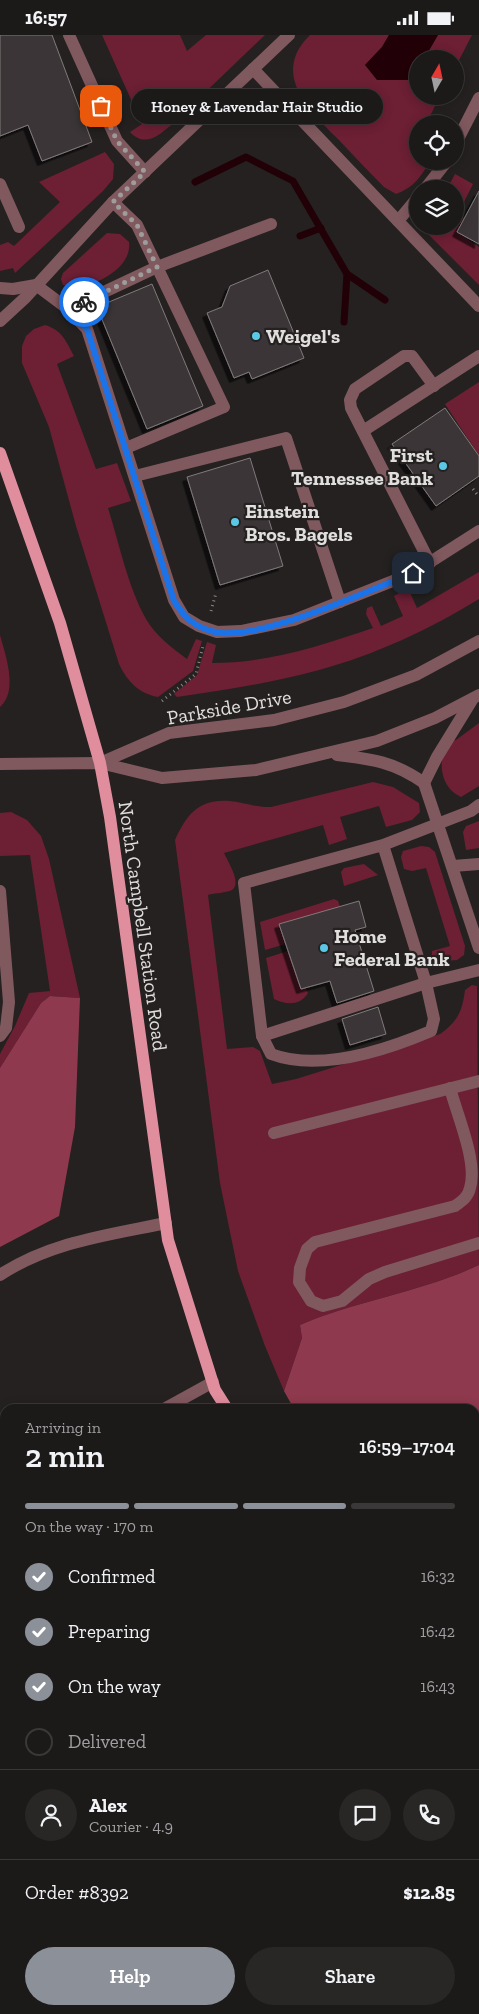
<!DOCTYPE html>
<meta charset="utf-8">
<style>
:root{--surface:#1c1919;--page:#292626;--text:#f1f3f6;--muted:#a0a0a2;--line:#3a3838;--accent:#8c9099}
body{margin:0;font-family:"Zilla Slab",serif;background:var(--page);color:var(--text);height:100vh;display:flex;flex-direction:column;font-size:19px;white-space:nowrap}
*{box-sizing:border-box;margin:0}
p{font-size:16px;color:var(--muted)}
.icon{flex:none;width:28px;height:28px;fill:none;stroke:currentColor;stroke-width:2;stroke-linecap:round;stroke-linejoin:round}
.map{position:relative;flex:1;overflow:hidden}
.panel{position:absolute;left:0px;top:1369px;width:480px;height:611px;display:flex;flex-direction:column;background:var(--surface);border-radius:15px 15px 0 0;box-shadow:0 2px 12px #0003,0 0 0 1px var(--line)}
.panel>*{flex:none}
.needle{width:32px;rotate:9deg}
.buttons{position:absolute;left:409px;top:15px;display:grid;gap:10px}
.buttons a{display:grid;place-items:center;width:55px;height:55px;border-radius:50%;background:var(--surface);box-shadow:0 2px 12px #0003,0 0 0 1px var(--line);font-size:25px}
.pin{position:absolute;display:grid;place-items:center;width:42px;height:42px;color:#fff;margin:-21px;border-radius:10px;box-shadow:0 2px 8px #0006}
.courier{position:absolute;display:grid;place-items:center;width:50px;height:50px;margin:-25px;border:4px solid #1a73e8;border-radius:50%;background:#fff;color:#222;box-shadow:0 1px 6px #0007}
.bubble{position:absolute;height:35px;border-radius:18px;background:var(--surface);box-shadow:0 2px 12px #0003,0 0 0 1px var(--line);font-size:16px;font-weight:600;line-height:35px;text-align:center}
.head em{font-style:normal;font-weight:600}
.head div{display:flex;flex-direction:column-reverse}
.head{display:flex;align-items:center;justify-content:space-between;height:85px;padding:0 25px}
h1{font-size:32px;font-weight:600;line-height:38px}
.bar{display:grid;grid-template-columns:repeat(4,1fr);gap:8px 5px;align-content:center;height:60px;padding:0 25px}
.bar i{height:6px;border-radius:4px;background:var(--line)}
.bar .on{background:var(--accent)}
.bar p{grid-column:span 4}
.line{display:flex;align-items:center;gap:12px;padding:0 25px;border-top:1px solid var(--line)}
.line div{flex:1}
.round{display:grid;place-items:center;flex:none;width:52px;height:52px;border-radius:26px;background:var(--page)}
ol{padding:0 25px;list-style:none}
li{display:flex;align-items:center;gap:15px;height:55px}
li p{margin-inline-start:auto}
li .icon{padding:5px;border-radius:50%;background:var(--accent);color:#fff;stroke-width:4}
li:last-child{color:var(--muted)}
li i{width:28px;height:28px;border:2px solid var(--line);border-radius:50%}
.action{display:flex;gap:10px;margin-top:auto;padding:10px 25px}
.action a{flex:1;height:58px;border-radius:30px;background:var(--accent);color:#fff;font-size:20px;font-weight:600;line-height:58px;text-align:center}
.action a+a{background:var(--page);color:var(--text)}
.status{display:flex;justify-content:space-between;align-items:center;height:35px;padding:0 25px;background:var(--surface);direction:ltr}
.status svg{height:14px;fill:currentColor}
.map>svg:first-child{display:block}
.green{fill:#6d1f34}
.forest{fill:#8f394e}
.water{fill:#220007}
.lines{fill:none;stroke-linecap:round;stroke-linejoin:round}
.stream{stroke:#220007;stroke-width:7}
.building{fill:#3b3637;stroke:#807a7b;filter:url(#shadow)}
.path{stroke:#8b8888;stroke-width:3;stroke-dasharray:1 4;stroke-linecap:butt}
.minor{stroke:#80595f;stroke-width:12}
.major{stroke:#e08e9d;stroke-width:12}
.done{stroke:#9f9c9c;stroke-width:5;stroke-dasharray:0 9}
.route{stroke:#1a73e8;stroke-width:6}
.poi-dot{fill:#5ac8e5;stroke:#252121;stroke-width:2}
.labels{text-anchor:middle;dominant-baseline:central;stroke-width:4.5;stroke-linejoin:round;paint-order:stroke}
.poi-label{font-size:20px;font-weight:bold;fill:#e1dede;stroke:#252121;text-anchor:start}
.street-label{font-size:20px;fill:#e1dede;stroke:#252121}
</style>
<div class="status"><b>16:57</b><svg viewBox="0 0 49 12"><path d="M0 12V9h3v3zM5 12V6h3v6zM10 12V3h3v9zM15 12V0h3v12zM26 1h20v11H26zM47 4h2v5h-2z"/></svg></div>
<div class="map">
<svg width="479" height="1979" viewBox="0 0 479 1979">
<defs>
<filter id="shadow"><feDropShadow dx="-4.5" dy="4.5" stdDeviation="0" flood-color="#0009"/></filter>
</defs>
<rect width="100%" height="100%" fill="#252121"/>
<g class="green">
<path d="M 102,0 L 180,0 L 187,16 L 206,0 L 265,0 L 170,91 C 157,102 144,112 130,97 L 142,89 Z"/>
<path d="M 310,0 L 389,0 L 382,12 L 365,30 L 408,45 L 417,33 L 418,61 L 440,61 L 430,81 L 446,89 L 418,89 L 418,126 L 430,126 C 421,142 413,153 396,159 L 384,152 C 368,136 353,120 338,104 C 310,76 270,39 310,0 Z"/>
<polygon points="438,0 472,0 455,33 455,24 424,24"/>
<polygon points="105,117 114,129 113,144 103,156 15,238 13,233 0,236 0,210 8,207 14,211 60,167 39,147"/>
<polygon points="455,139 473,149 458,179 465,183 457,197 479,212 479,250 426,197 424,191 455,191 455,154 447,154"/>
<path d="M 107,198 L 120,199 L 129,207 C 132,234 97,248 76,255 L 63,250 L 61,244 L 63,238 Z"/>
<path d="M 45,290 C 62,295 66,306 74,321 L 57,329 L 96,434 L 117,428 L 131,466 L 108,473 C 119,508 128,552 146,584 C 156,601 172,613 187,624 L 196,604 L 202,606 L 193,636 L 158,662 C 138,658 128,647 119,629 L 76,491 L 49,392 L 22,328 L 22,311 L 26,301 L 34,294 Z"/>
<polygon points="479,347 479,421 445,369"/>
<path d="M 479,537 L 479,564 C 430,594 375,620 319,635 C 272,648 225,655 177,662 L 174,659 L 197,640 L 207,607 L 216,610 L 212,628 C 268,628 320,611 373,593 L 366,579 L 367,573 L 372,571 L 381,591 L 403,581 L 394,561 L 408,553 L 417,573 Z"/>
<path d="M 0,600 C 5,619 19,656 0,672 Z"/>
<path d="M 479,688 L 479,751 L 461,762 C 447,756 440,741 442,725 C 443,719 448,712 450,706 L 456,705 Z"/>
<path d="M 373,747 L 393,752 L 419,768 L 420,777 L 412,785 L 386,792 L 379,771 L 340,782 L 347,804 L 329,810 L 323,790 L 224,818 C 228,827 242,848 232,855 C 226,858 215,858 208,860 L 227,1014 L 253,1012 L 260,1016 L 272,1049 L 296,1044 L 440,999 C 458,986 462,977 465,955 L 472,950 L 477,951 L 479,1230 C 422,1257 358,1265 300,1290 L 302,1303 L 284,1356 L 265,1311 L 238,1236 L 220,1148 L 175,805 C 187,779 199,764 229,766 C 244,767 256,773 271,772 Z"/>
<polygon points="11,777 27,785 41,801 49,824 80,963 50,961 41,968 0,1033 0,1019 15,991 29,958 50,956 30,820 0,821 0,778"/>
<polygon points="479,786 479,813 466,815 463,797 466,791"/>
<polygon points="421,811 429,812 435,817 465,911 464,920 457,925 432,927 432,916 450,911 426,833 412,836 404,834 401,822 403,816"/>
<polygon points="364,829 378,840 344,851 341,837 344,833"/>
<polygon points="334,864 338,866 340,872 286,909 265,915 260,887"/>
<path d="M 288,916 L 308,958 C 300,971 286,970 274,964 L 266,923 Z"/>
</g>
<g class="forest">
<polygon points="50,961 80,963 75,1092 59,1181 0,1212 0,1033 41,968"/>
<path d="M 479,1230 L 479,1602 L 475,1597 L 475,1374 L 294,1374 L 284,1356 L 302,1303 L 300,1290 C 358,1265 422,1257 479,1230 Z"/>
</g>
<polygon class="water" points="389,0 438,0 424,24 418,24 417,33 408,45 377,45 365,30 382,12"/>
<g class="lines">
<g class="stream">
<polyline points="195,147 246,122 293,146 347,239 385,265"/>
<polyline points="300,201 321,193"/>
<polyline points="344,287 347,239"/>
</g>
</g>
<g class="building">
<polygon points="0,0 52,0 92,107 42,126 28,90 0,101"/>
<polygon points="479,156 479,209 457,197"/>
<polygon points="268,235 304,323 252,344 249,337 234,343 207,278 222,272 230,251"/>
<polygon points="152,249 203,371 147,394 97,272"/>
<polygon points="445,373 479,421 479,441 436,471 392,409"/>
<polygon points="250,423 283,531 220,550 187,442"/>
<polygon points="359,866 366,892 355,895 374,956 337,968 330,946 301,954 279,889"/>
<polygon points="378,972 386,999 350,1010 342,984"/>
</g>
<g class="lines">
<g class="path">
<polyline points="473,454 479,462"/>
<polyline points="211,576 216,558"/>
<polyline points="162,666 196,639 203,611"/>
<polyline points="0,1748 5,1725"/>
</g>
<g class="minor">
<polyline points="69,0 117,106 145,137"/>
<polyline points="253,34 479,271"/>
<polyline points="455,110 479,63"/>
<polyline points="0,149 19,192"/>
<polyline points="425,154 447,126"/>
<polyline points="113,167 137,190 224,372 126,413"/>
<polyline points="398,186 418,162"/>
<polyline points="0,253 13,254 36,250 68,274 87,294 174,565 184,582 199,591 217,597 241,596 294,585 413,538 479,496"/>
<polyline points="68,274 157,232 271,189"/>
<polyline points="0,286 26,262 113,167 289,0"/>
<polyline points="363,396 479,321"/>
<polyline points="135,441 286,403 340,567"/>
<polyline points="430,528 351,373 350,365 355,354 404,321 412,321 434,351"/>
<path d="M 337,720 C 372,724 395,727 424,748 L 437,722 L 472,665"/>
<polyline points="100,728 169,698 274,685 344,667 416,640 479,606"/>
<polyline points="0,729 100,728 162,743 256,735 377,706 435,683 479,660"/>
<polyline points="424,748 479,913"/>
<path d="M 383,810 L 426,948 L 434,984 L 431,996 C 384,1016 319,1037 271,1019 L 262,1001 L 244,848 L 383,810 L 471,776 L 479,770"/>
<polyline points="453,831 479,829"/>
<polyline points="0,856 9,967 6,993 0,1001"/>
<polyline points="262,1001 426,948 479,935"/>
<path d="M 450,1053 C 457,1080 478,1127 470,1153 C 468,1162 462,1166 455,1171 L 315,1207 L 307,1214 L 300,1233 L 299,1247 L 311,1266 L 323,1271 L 342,1266 L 369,1244 L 385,1237 L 479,1208"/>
<polyline points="274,1098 479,1046"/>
<path d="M 0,1240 C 50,1207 108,1200 166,1188"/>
<polyline points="164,1374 213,1347"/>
<polyline points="0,1389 5,1395"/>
<polyline points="0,1516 5,1522"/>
<polyline points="0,1696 5,1697"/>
<polyline points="475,1825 479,1822"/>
<polyline points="238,1975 242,1979"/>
<polyline points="285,1979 293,1975"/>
</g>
<g class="major">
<polyline points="0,418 60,588 100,728 110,782 168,1205 215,1355 227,1374"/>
<polyline points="475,1685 479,1690"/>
</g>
</g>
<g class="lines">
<polyline class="done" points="84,267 157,232 137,190 113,167 145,137 117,106 101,71"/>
<path class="route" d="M 84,267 L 68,274 L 87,294 L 174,566 C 185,583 194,592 215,597 C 258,607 370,555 413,538"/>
</g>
<g class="poi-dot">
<circle cx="256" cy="301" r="5"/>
<circle cx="443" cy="431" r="5"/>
<circle cx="235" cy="487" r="5"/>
<circle cx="324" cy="913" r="5"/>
</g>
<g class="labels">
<g class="poi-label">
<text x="266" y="301">Weigel's</text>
<text x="433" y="420" text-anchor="end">First<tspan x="433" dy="23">Tennessee Bank</tspan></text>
<text x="245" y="476">Einstein<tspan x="245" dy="23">Bros. Bagels</tspan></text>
<text x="334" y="901">Home<tspan x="334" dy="23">Federal Bank</tspan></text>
</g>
<g class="street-label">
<text transform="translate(229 672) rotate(-10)">Parkside Drive</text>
<text transform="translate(143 891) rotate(82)">North Campbell Station Road</text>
</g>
</g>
</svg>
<div class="buttons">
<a><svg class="needle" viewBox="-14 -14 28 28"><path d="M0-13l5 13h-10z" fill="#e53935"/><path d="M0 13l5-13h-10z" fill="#a0a0a2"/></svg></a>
<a><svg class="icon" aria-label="locate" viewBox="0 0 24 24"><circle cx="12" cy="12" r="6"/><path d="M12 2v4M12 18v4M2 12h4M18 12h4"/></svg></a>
<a><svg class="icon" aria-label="layers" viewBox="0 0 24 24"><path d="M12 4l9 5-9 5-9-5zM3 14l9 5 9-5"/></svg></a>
</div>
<div class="pin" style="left:101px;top:71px;background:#ea580c"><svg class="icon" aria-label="bag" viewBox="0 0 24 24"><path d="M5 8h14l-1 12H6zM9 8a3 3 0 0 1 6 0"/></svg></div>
<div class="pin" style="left:413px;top:538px;background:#1f2937"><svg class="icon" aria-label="home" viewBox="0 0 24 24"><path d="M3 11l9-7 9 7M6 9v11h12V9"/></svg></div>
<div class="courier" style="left:84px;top:267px"><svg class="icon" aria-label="bike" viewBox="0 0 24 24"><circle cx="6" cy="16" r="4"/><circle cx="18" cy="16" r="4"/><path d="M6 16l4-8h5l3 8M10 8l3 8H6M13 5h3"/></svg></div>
<div class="bubble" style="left:131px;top:54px;width:252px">Honey &amp; Lavendar Hair Studio</div>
<section class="panel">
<div class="head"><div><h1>2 min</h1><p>Arriving in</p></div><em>16:59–17:04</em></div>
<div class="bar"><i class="on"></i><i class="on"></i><i class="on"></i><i></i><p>On the way · 170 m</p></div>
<ol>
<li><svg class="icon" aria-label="check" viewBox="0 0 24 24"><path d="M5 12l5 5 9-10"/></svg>Confirmed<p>16:32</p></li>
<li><svg class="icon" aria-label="check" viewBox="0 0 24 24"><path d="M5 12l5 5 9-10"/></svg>Preparing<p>16:42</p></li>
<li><svg class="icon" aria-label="check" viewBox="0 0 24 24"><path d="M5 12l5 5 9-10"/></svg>On the way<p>16:43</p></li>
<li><i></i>Delivered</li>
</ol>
<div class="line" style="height:90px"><a class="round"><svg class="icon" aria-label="person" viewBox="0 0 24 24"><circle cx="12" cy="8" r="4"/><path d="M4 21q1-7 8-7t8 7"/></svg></a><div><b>Alex</b><p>Courier · 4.9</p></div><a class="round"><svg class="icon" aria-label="chat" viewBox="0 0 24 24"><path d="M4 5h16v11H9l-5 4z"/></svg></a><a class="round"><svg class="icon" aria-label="phone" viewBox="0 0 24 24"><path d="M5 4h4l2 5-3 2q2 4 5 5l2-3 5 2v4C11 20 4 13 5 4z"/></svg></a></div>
<div class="line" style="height:65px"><div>Order #8392</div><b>$12.85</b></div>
<div class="action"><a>Help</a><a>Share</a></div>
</section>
</div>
